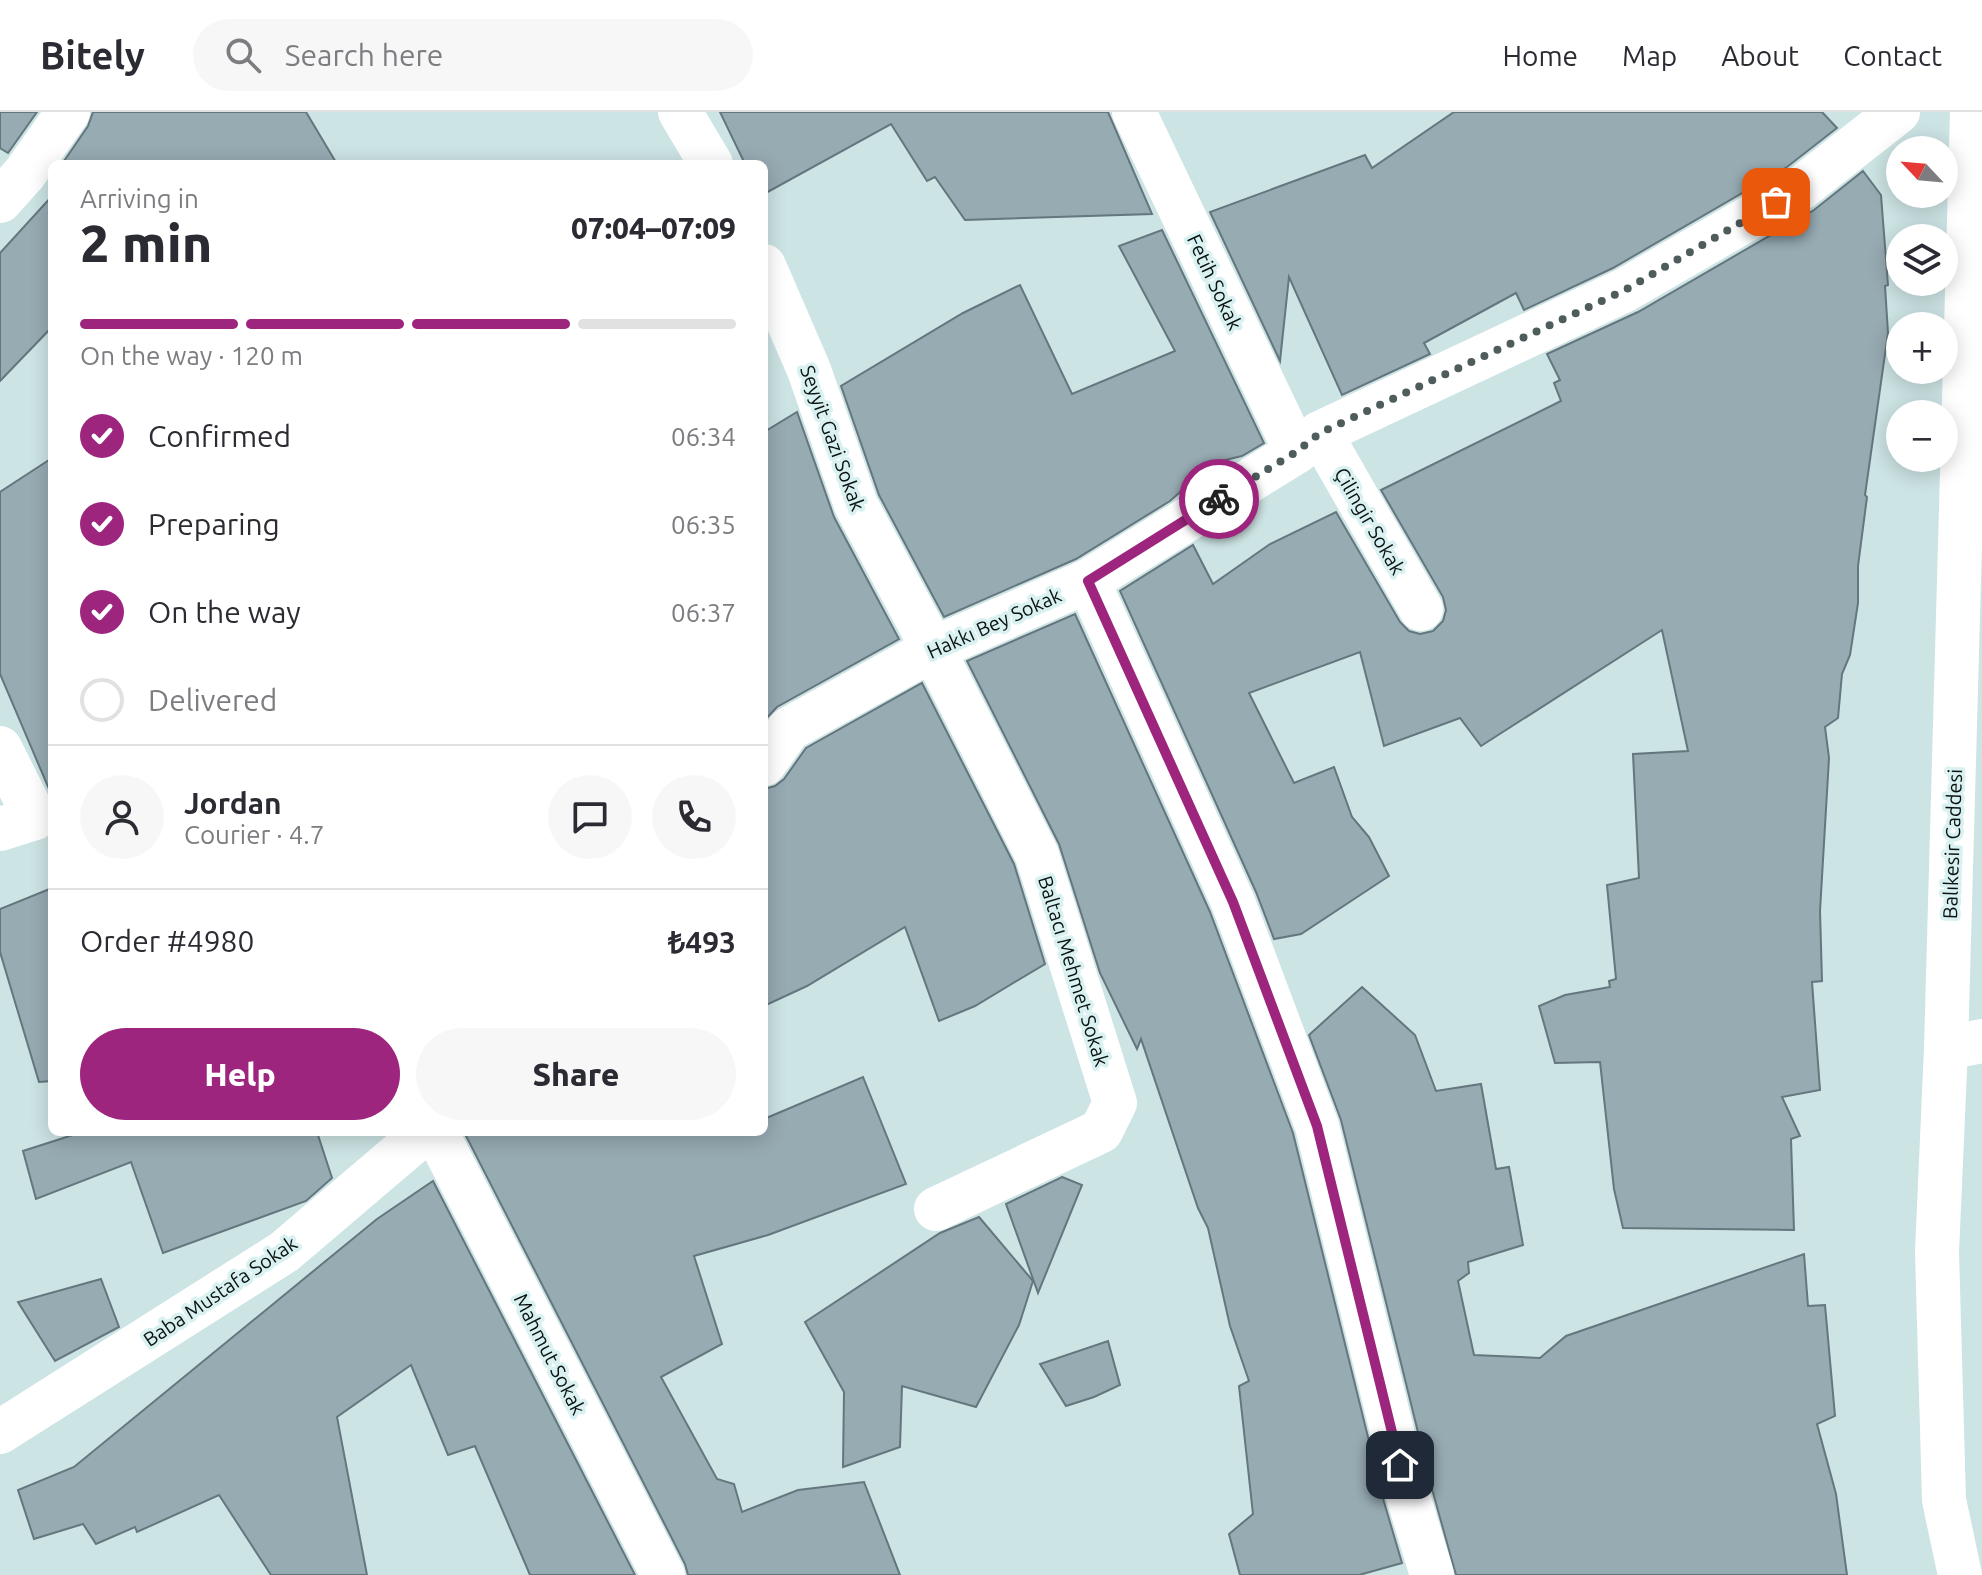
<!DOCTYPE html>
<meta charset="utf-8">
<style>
:root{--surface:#fff;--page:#f7f7f7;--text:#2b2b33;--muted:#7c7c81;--line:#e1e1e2;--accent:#9d257e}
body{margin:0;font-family:Ubuntu,sans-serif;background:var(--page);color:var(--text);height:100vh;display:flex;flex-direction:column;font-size:30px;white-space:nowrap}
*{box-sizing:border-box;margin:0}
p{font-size:26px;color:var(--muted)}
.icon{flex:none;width:44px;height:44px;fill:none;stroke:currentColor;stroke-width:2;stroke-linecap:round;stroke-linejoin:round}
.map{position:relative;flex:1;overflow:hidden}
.drawer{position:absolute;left:48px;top:48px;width:720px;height:976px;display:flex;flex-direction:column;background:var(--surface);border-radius:12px;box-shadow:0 4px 20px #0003}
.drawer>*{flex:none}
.needle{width:52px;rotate:296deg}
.fabs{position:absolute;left:1886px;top:24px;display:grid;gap:16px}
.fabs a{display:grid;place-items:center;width:72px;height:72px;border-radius:50%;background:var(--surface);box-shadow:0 4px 20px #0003;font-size:40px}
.pin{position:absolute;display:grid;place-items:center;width:68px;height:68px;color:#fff;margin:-34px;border-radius:16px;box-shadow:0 4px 12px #0006}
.courier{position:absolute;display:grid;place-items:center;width:80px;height:80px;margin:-40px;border:6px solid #9d257e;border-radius:50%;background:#fff;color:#222;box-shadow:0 2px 10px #0007}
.headline em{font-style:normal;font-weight:800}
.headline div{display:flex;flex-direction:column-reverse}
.headline{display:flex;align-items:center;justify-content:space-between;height:136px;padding:0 32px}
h1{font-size:52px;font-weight:800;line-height:60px}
.bar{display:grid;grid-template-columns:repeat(4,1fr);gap:12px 8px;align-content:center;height:96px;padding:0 32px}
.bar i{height:10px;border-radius:6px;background:var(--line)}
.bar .active{background:var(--accent)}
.bar p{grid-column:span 4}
.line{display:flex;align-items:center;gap:20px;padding:0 32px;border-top:2px solid var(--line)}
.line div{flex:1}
.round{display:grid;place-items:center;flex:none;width:84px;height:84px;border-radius:42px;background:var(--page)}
ol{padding:0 32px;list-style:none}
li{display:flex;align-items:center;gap:24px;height:88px}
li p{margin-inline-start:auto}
li .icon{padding:8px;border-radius:50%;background:var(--accent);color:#fff;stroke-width:4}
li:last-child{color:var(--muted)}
li i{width:44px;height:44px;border:4px solid var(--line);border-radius:50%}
.cta{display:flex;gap:16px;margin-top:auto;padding:16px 32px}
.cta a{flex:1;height:92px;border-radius:48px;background:var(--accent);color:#fff;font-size:32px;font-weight:800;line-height:92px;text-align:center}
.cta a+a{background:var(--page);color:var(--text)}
header{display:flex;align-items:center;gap:48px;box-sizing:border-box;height:112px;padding:0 40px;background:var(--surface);border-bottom:2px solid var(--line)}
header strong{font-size:38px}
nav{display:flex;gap:44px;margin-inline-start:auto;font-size:28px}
.search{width:560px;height:72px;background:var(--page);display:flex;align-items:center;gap:20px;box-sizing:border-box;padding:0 28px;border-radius:44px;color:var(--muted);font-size:30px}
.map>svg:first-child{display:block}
.building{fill:#97abb3;stroke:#64767e;stroke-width:2}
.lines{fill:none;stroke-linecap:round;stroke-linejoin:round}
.minor{stroke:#fff;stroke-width:44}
.secondary{stroke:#fff;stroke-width:44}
.done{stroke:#4e5c5c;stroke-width:8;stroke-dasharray:0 14.4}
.route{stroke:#9d257e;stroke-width:10}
.labels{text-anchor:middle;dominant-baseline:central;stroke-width:7;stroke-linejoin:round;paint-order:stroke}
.street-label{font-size:20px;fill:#0a1212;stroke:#daf1f1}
</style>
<header>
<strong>Bitely</strong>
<div class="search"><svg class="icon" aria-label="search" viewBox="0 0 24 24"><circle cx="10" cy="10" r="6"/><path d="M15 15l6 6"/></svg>Search here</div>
<nav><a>Home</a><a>Map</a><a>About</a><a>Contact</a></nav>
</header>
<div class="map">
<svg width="1982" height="1463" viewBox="0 0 1982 1463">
<rect width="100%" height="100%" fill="#cde4e4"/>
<g class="building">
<polygon points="0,0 37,0 8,41 0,36"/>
<polygon points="93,0 306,0 337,52 62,52 88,14"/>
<polygon points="720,0 1108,0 1152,102 965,108 935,65 927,69 891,12 764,82 764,52 745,52"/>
<polygon points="1454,0 1822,0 1837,16 1787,55 1613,156 1524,198 1516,181 1424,231 1430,242 1342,283 1289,165 1280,249 1210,100 1365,43 1372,56"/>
<polygon points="1863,59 1881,83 1888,173 1885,174 1888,221 1865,383 1867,385 1858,454 1858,491 1850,543 1842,562 1838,606 1825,615 1829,646 1820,799 1822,869 1812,870 1820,978 1782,985 1800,1024 1791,1027 1794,1118 1623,1116 1614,1077 1600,950 1555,951 1539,894 1565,883 1610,875 1609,869 1616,867 1607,773 1639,766 1633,642 1688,639 1662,518 1481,634 1460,606 1384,634 1360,540 1249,581 1294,671 1334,655 1352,705 1369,725 1389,764 1301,822 1274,827 1256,780 1120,479 1193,433 1213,472 1270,432 1336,400 1400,510 1409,519 1420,522 1433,519 1443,509 1446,498 1443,485 1381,378 1561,289 1554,271 1560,268 1547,242 1638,200 1814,98"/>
<polygon points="52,84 52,215 0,269 0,141"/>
<polygon points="1162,118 1264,331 1242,344 1213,351 1170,389 1076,447 944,505 879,383 841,274 963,201 1020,173 1072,282 1175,239 1119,134"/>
<polygon points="797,300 834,405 899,527 777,595 764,609 764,320"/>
<polygon points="52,346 52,684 0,562 0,380"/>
<polygon points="1075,502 1210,800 1293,1021 1384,1390 1402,1451 1359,1463 1240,1463 1229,1422 1253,1402 1239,1274 1249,1269 1230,1214 1208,1116 1198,1096 1141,927 1137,937 1100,861 1059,732 967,549"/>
<polygon points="922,571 1014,752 1045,852 975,894 939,909 905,815 807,874 764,894 764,677 775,674 784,667 806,636"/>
<polygon points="52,776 52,969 39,970 0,840 0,797"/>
<polygon points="1362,875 1415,923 1436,979 1481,972 1496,1057 1509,1055 1523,1133 1468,1150 1469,1161 1458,1169 1474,1243 1540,1246 1566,1224 1804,1142 1808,1194 1825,1193 1835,1304 1817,1312 1836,1382 1847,1463 1456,1463 1432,1377 1341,1008 1309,923"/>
<polygon points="863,965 906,1072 768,1123 694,1144 722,1232 661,1265 717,1367 734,1372 742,1400 798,1378 864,1370 900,1463 688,1463 685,1452 464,1020 764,1020 764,1007"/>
<polygon points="82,1020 317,1020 332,1066 306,1089 163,1141 131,1050 36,1087 23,1039"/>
<polygon points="1062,1065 1082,1073 1038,1181 1006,1092"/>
<polygon points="433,1069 635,1463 530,1463 475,1334 448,1343 411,1253 337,1305 367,1463 271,1463 219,1383 137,1420 135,1415 96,1432 83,1412 34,1427 18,1378 74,1355 377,1107"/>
<polygon points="979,1105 1033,1169 1019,1213 976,1295 902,1274 900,1335 843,1355 844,1280 805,1210 940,1121"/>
<polygon points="101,1167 119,1215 55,1249 18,1190"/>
<polygon points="1108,1229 1120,1273 1094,1285 1066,1294 1040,1252"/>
</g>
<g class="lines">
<g class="minor">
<polyline points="680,0 711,52"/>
<polyline points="1134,0 1296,340"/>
<polyline points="0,89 25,61 68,0"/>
<polyline points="764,154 809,258 856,393 933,537 1037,743 1115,991 1101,1019 936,1097"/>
<polyline points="1320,321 1421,497"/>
<polyline points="1088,469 1233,790 1317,1014 1408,1384 1432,1463"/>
<polyline points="0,636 35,706 0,717"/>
<polyline points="764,652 789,617 933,537 1088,469 1296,340 1320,321 1625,178 1801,76 1898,0"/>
<polyline points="1946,936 1982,929"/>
<polyline points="436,1020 663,1463"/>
<polyline points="0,1320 284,1140 425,1020"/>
</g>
<polyline class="secondary" points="1960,1463 1944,1388 1937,1140 1946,936 1972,0"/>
</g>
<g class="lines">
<polyline class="done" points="1219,387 1296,340 1320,321 1625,178 1776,90"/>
<polyline class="route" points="1219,387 1088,469 1233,790 1317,1014 1400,1353"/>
</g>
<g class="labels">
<g class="street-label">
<text transform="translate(1215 170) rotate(65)">Fetih Sokak</text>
<text transform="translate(833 326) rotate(70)">Seyyit Gazi Sokak</text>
<text transform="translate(1370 409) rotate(60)">Çilingir Sokak</text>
<text transform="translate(994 511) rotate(-24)">Hakkı Bey Sokak</text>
<text transform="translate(1952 732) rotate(-88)">Balıkesir Caddesi</text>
<text transform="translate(1074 859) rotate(73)">Baltacı Mehmet Sokak</text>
<text transform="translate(220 1179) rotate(-34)">Baba Mustafa Sokak</text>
<text transform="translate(550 1242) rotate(63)">Mahmut Sokak</text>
</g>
</g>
</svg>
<div class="fabs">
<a><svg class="needle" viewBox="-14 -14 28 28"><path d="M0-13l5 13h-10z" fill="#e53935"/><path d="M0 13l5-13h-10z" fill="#7c7c81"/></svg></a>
<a><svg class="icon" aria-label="layers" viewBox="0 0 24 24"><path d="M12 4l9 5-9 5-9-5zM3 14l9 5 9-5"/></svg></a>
<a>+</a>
<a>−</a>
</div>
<div class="pin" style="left:1776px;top:90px;background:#ea580c"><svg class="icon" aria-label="bag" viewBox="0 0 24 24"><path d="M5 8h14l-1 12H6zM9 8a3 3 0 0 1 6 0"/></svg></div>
<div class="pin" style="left:1400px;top:1353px;background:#1f2937"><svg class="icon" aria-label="home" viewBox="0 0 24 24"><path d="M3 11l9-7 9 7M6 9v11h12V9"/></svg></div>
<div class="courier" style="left:1219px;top:387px"><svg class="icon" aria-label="bike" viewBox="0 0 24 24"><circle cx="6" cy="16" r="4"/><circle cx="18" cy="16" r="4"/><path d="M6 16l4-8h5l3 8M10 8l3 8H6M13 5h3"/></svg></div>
<section class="drawer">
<div class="headline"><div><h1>2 min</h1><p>Arriving in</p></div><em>07:04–07:09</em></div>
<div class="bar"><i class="active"></i><i class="active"></i><i class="active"></i><i></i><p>On the way · 120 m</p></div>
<ol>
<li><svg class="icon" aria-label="check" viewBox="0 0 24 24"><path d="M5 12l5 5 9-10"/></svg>Confirmed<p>06:34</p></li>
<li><svg class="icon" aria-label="check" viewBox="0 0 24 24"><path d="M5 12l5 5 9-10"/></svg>Preparing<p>06:35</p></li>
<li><svg class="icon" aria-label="check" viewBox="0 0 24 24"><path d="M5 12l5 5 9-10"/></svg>On the way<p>06:37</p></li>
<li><i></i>Delivered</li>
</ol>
<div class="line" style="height:144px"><a class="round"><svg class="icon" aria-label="person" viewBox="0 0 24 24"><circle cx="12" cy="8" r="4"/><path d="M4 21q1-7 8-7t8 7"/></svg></a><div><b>Jordan</b><p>Courier · 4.7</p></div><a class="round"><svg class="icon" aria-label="chat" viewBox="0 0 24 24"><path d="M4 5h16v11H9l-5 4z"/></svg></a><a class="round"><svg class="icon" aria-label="phone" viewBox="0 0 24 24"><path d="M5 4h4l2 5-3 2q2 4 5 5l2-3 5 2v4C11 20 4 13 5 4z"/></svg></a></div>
<div class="line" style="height:104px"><div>Order #4980</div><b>₺493</b></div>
<div class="cta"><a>Help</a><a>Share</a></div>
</section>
</div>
